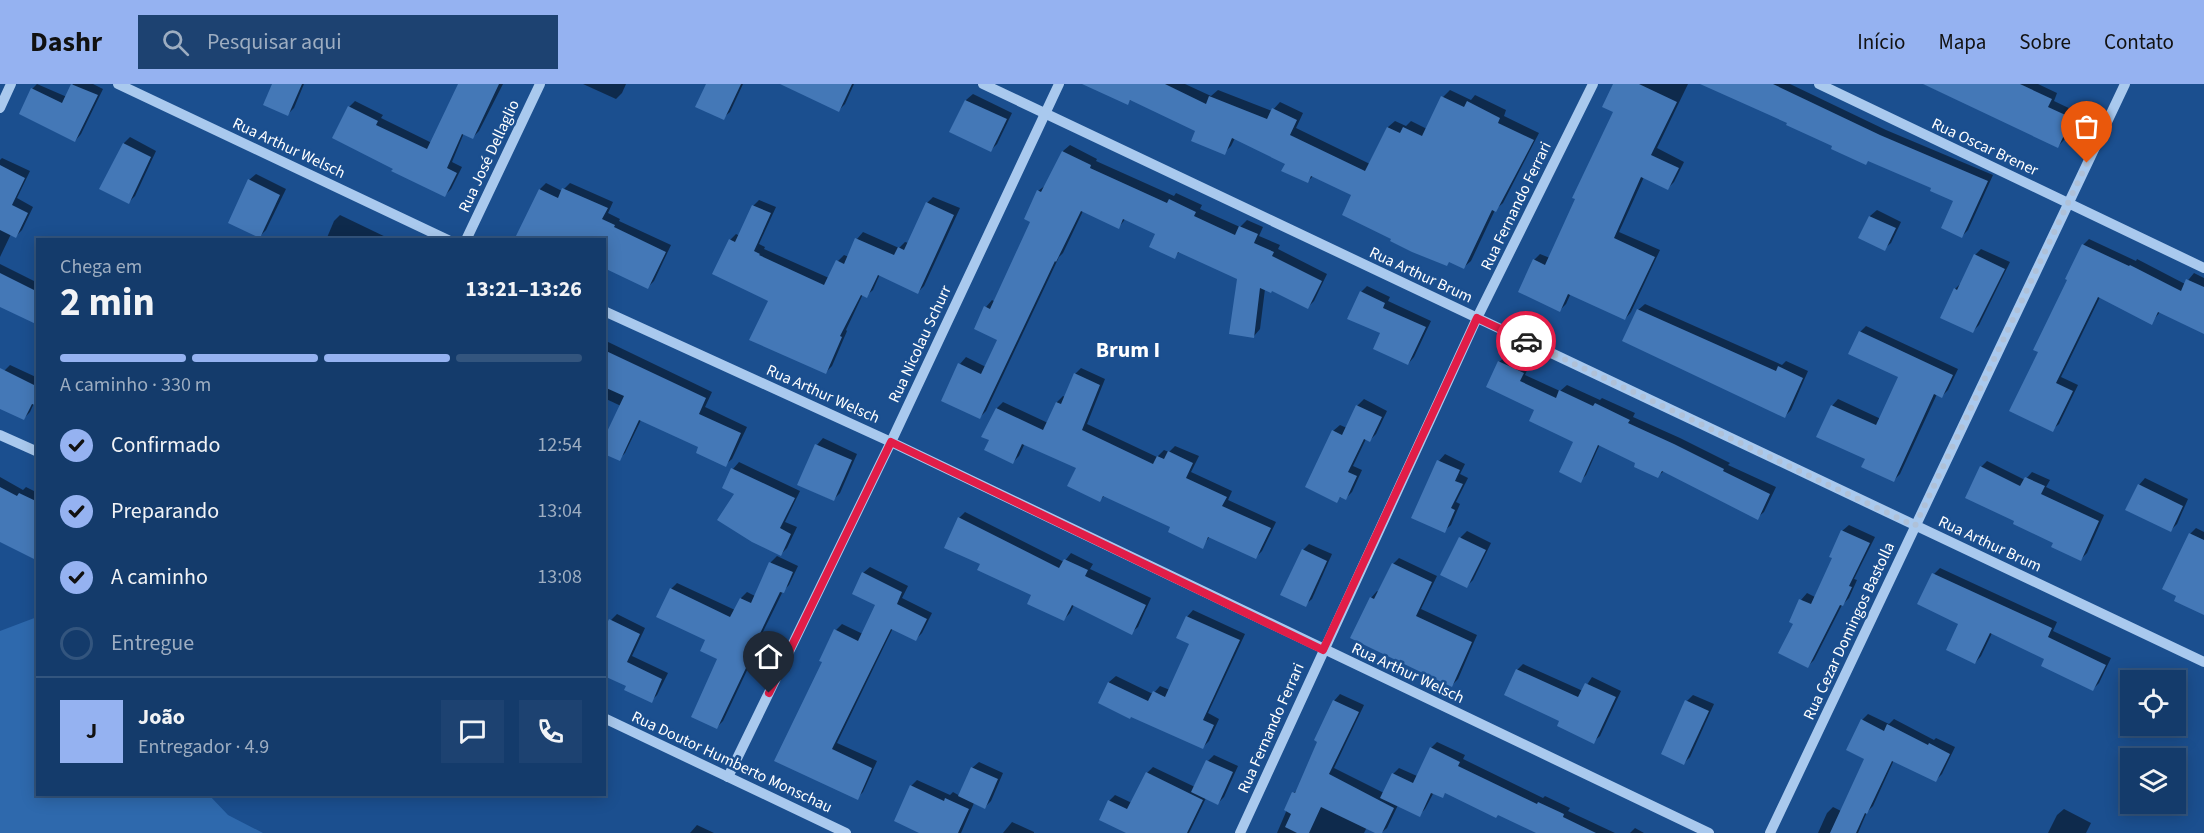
<!DOCTYPE html>
<html lang="pt">
<meta charset="utf-8">
<style>
:root{--surface:#143b6b;--page:#1d4271;--text:#f1f3f6;--muted:#9dadc1;--line:#33557e;--accent:#95b2f1}
body{margin:0;font-family:"Source Sans 3",sans-serif;background:var(--page);color:var(--text);height:100vh;display:flex;flex-direction:column;font-size:22px;white-space:nowrap}
*{box-sizing:border-box;margin:0}
p{font-size:20px;color:var(--muted)}
.icon{flex:none;width:33px;height:33px;fill:none;stroke:currentColor;stroke-width:2;stroke-linecap:round;stroke-linejoin:round}
.map{position:relative;flex:1;overflow:hidden}
.drawer{position:absolute;left:36px;top:154px;width:570px;height:558px;display:flex;flex-direction:column;background:var(--surface);border-radius:0px;box-shadow:0 3px 15px #0003,0 0 0 2px var(--line)}
.drawer>*{flex:none}
.tools{position:absolute;left:2120px;top:586px;display:grid;gap:12px}
.tools a{display:grid;place-items:center;width:66px;height:66px;border-radius:0px;background:var(--surface);box-shadow:0 3px 15px #0003,0 0 0 2px var(--line);font-size:30px}
.pin{position:absolute;display:grid;place-items:center;width:51px;height:51px;color:#fff;margin:-62px -26px;border-radius:50% 50% 50% 0;rotate:-45deg;box-shadow:0 0 6px #0007}
.pin .icon{rotate:45deg}
.courier{position:absolute;display:grid;place-items:center;width:60px;height:60px;margin:-30px;border:4px solid #e11d48;border-radius:50%;background:#fff;color:#222;box-shadow:0 2px 8px #0007}
.headline em{font-style:normal;font-weight:700}
.headline div{display:flex;flex-direction:column-reverse}
.headline{display:flex;align-items:center;justify-content:space-between;height:102px;padding:0 24px}
h1{font-size:39px;font-weight:700;line-height:45px}
.bar{display:grid;grid-template-columns:repeat(4,1fr);gap:9px 6px;align-content:center;height:72px;padding:0 24px}
.bar i{height:8px;border-radius:4px;background:var(--line)}
.bar .active{background:var(--accent)}
.bar p{grid-column:span 4}
.line{display:flex;align-items:center;gap:15px;padding:0 24px;border-top:2px solid var(--line)}
.line div{flex:1}
.round{display:grid;place-items:center;flex:none;width:63px;height:63px;border-radius:0px;background:var(--page)}
ol{padding:0 24px;list-style:none}
li{display:flex;align-items:center;gap:18px;height:66px}
li p{margin-inline-start:auto}
li .icon{padding:6px;border-radius:50%;background:var(--accent);color:#111;stroke-width:4}
li:last-child{color:var(--muted)}
li i{width:33px;height:33px;border:3px solid var(--line);border-radius:50%}
header{display:flex;align-items:center;gap:36px;box-sizing:border-box;height:84px;padding:0 30px;background:var(--accent);color:#111}
header strong{font-size:28px}
nav{display:flex;gap:33px;margin-inline-start:auto;font-size:21px}
.search{width:420px;height:54px;background:var(--page);display:flex;align-items:center;gap:15px;box-sizing:border-box;padding:0 21px;border-radius:0px;color:var(--muted);font-size:22px}
.map>svg:first-child{display:block}
.green{fill:#2e69ad}
.shadow{fill:#0007}
.building{fill:#4478b7}
.lines{fill:none;stroke-linecap:round;stroke-linejoin:round}
.minor{stroke:#a9c9ee;stroke-width:10}
.done{stroke:#afc1d8;stroke-width:6;stroke-dasharray:0 10.8}
.route{stroke:#e11d48;stroke-width:8}
.labels{text-anchor:middle;dominant-baseline:central;stroke-width:5;stroke-linejoin:round;paint-order:stroke}
.street-label{font-size:16px;fill:#fff;stroke:#1b4f8f}
.district-label{font-size:22px;font-weight:bold;fill:#fff;stroke:#1b4f8f}
</style>
<header>
<strong>Dashr</strong>
<div class="search"><svg class="icon" aria-label="search" viewBox="0 0 24 24"><circle cx="10" cy="10" r="6"/><path d="M15 15l6 6"/></svg>Pesquisar aqui</div>
<nav><a>Início</a><a>Mapa</a><a>Sobre</a><a>Contato</a></nav>
</header>
<div class="map">
<svg width="2204" height="749" viewBox="0 0 2204 749">
<rect width="100%" height="100%" fill="#1b4f8f"/>
<polygon class="green" points="37,533 38,711 209,711 228,731 263,749 0,749 0,547"/>
<g class="shadow">
<polygon points="37,0 67,13 73,0 93,0 103,5 81,50 75,57 32,5"/>
<polygon points="274,0 304,0 294,24 288,30"/>
<polygon points="461,0 503,0 479,47 473,53 464,49 452,78 462,83 451,105 445,111 395,84 349,23 355,17 383,31 381,34 432,59"/>
<polygon points="583,0 626,0 622,9 616,15"/>
<polygon points="707,0 743,0 730,28 723,34"/>
<polygon points="804,0 854,0 845,20 839,26"/>
<polygon points="1094,0 1185,0 1211,12 1218,6 1272,27 1280,18 1303,29 1296,44 1370,80 1388,43 1395,37 1406,42 1411,37 1427,45 1443,13 1450,6 1471,16 1475,11 1506,26 1504,32 1539,49 1503,119 1495,126 1471,177 1464,183 1393,154 1353,111 1313,92 1307,98 1287,79 1235,54 1231,62 1224,69 1197,47 1132,15 1127,19"/>
<polygon points="1615,0 1688,0 1657,64 1684,78 1674,98 1668,104 1644,93 1619,148 1660,166 1631,228 1625,235 1571,209 1566,220 1560,226 1534,176 1540,170 1550,174 1615,27"/>
<polygon points="1704,0 1790,0 1886,46 1993,91 1968,146 1962,152 1955,116 1933,104 1834,61 1789,38"/>
<polygon points="1924,0 2038,0 2057,9 2054,17 2077,28 2064,56 2058,62"/>
<polygon points="973,10 1012,29 997,60 991,66 951,47 966,16"/>
<polygon points="130,53 156,67 135,112 129,118 101,105 124,59"/>
<polygon points="1070,61 1097,75 1096,77 1174,112 1176,109 1202,121 1200,125 1240,143 1247,136 1263,143 1259,152 1280,161 1278,165 1327,190 1314,217 1308,223 1273,206 1265,205 1260,245 1254,252 1238,194 1180,167 1174,173 1157,149 1126,134 1119,143 1083,127 1063,169 1059,173 986,327 980,333 960,280 966,273 986,283 999,255 986,223 992,216 995,218 1032,138 1038,107 1046,101 1063,67"/>
<polygon points="2,74 30,87 17,114 33,123 22,146 16,152 11,150 0,173 0,76"/>
<polygon points="256,90 286,105 266,146 260,152 249,96"/>
<polygon points="546,99 562,107 570,99 613,118 608,129 620,135 619,137 671,161 654,197 648,203 604,156 516,156 540,105"/>
<polygon points="933,113 960,124 924,202 918,208 880,190 873,206 866,212 863,210 846,246 847,247 832,282 826,288 770,217 730,156 736,150 740,152 753,122 759,116 776,123 759,160 765,163 764,165 829,194 838,177 844,171 849,173 857,155 863,148 899,164 905,158 909,159 927,119"/>
<polygon points="1877,126 1901,138 1891,159 1884,165 1860,153 1870,132"/>
<polygon points="340,131 392,156 326,156 334,137"/>
<polygon points="2089,155 2136,177 2137,175 2185,200 2194,189 2204,194 2204,245 2160,228 2151,239 2100,213 2061,293 2078,301 2059,340 2052,346 2040,267 2083,161"/>
<polygon points="1981,165 2010,178 1979,241 1973,247 1955,205 1961,199 1975,171"/>
<polygon points="0,180 38,199 38,231 0,221"/>
<polygon points="1367,202 1390,213 1388,217 1431,237 1414,273 1408,280 1382,249 1361,208"/>
<polygon points="1645,220 1782,281 1786,277 1808,287 1791,326 1785,332 1638,226"/>
<polygon points="1866,242 1958,285 1948,306 1942,312 1937,310 1900,390 1894,396 1867,375 1832,322 1838,315 1881,335 1900,293 1860,248"/>
<polygon points="604,256 712,308 705,323 747,343 732,375 725,381 700,363 641,336 625,369 619,375 621,322 604,314"/>
<polygon points="1506,272 1529,282 1525,291 1560,307 1567,301 1600,316 1602,314 1635,329 1633,333 1680,354 1730,379 1728,381 1776,403 1764,428 1757,434 1664,387 1658,392 1637,378 1600,360 1586,391 1580,397 1574,357 1536,325 1499,278"/>
<polygon points="10,281 38,294 38,321 34,319 30,328 24,334 0,323 0,296 4,287"/>
<polygon points="1081,284 1105,295 1087,340 1157,373 1164,366 1169,368 1175,362 1199,372 1191,388 1232,407 1228,416 1276,438 1262,467 1256,473 1210,452 1202,463 1172,443 1105,411 1100,416 1078,383 1025,359 1019,372 1013,378 991,356 997,324 1003,318 1048,339 1057,318 1063,312 1065,313 1075,290"/>
<polygon points="1364,315 1387,327 1376,350 1370,356 1366,355 1353,382 1362,386 1352,408 1346,414 1342,412 1336,417 1333,347 1340,341 1347,344 1357,322"/>
<polygon points="823,354 857,370 840,409 833,416 799,401 817,361"/>
<polygon points="1445,370 1465,380 1460,390 1468,394 1456,418 1460,420 1451,441 1444,447 1413,433 1439,377"/>
<polygon points="1987,377 2025,396 2032,388 2050,396 2046,403 2104,431 2087,469 2081,475 2016,436 1981,383"/>
<polygon points="739,378 800,407 785,438 797,443 787,464 781,470 736,409 724,403 733,385"/>
<polygon points="0,393 23,406 26,403 38,409 38,476 0,457"/>
<polygon points="2145,394 2188,415 2177,440 2171,446 2139,401"/>
<polygon points="965,428 1064,478 1071,469 1093,480 1090,485 1151,514 1138,543 1131,549 1074,521 1070,529 1064,535 1033,510 982,479 959,434"/>
<polygon points="1849,441 1875,453 1854,495 1857,496 1849,514 1842,521 1814,576 1808,582 1795,539 1791,537 1801,516 1807,509 1815,513 1834,474 1842,447"/>
<polygon points="2196,444 2204,448 2204,530 2190,450"/>
<polygon points="1467,447 1491,459 1473,496 1467,502 1442,491 1461,453"/>
<polygon points="1309,460 1332,470 1312,515 1305,521 1303,466"/>
<polygon points="777,472 798,482 789,501 783,507 758,558 760,559 723,637 717,643 719,574 671,505 677,499 735,526 741,514 747,508 755,512 771,478"/>
<polygon points="1399,474 1437,492 1421,525 1477,551 1458,595 1452,601 1352,553 1371,514 1377,507 1379,508 1393,480"/>
<polygon points="870,483 908,502 902,514 932,529 922,549 916,555 893,544 837,659 877,677 863,708 857,714 776,676 824,577 836,546 842,540 863,550 877,520 863,489"/>
<polygon points="1940,484 2057,538 2053,547 2111,574 2099,599 2093,605 2046,574 1992,549 1981,572 1975,579 1960,539 1934,490"/>
<polygon points="1193,526 1245,550 1208,629 1219,635 1209,657 1203,663 1100,618 1109,598 1116,592 1153,610 1160,602 1170,606 1191,559 1187,533"/>
<polygon points="617,530 645,544 632,572 668,589 657,611 651,617 628,601 611,536"/>
<polygon points="1523,580 1583,607 1592,593 1621,607 1600,652 1593,658 1561,636 1517,586"/>
<polygon points="1340,610 1364,621 1334,684 1384,709 1393,690 1399,684 1417,692 1431,664 1437,658 1465,671 1463,675 1543,714 1545,712 1570,724 1568,727 1615,749 1539,749 1499,729 1446,708 1442,712 1434,708 1425,725 1419,731 1398,721 1387,744 1381,749 1367,743 1364,749 1277,749 1294,709 1299,704 1334,617"/>
<polygon points="1693,611 1714,620 1690,673 1684,679 1687,617"/>
<polygon points="1868,630 1889,640 1894,635 1934,656 1936,654 1955,663 1942,690 1936,696 1894,676 1873,722 1867,728 1858,749 1818,749 1827,729 1833,723 1841,727 1866,674 1862,636"/>
<polygon points="1214,671 1238,682 1224,713 1218,719 1206,714 1189,749 1130,749 1101,735 1109,717 1115,711 1132,719 1147,689 1153,683 1195,703 1208,677"/>
<polygon points="979,678 1003,689 991,717 984,724 974,719 961,749 922,749 896,736 911,702 917,696 950,711 953,708 960,712 972,684"/>
<polygon points="2064,725 2091,739 2086,749 2048,749 2057,731"/>
<polygon points="1012,738 1034,748 1034,749 1003,749"/>
<polygon points="697,741 714,749 690,749"/>
<polygon points="1635,744 1644,749 1630,749"/>
</g>
<g class="building">
<polygon points="71,0 98,11 75,58 19,30 31,4 62,19"/>
<polygon points="272,0 302,0 288,32 263,21"/>
<polygon points="458,0 499,0 473,55 462,50 447,84 457,89 445,113 391,87 393,85 332,54 348,22 378,37 376,41 427,65"/>
<polygon points="706,0 741,0 724,36 695,23"/>
<polygon points="780,0 852,0 839,28"/>
<polygon points="1082,0 1165,0 1206,20 1209,12 1267,35 1272,24 1297,36 1290,51 1365,87 1387,43 1400,49 1403,43 1422,52 1441,12 1464,23 1467,17 1500,34 1498,39 1534,56 1496,128 1492,126 1464,185 1449,178 1447,182 1412,168 1390,157 1391,155 1342,131 1351,111 1311,92 1308,99 1281,87 1285,80 1232,54 1225,71 1191,57 1195,47 1130,16 1128,21"/>
<polygon points="1613,0 1639,0 1677,18 1651,71 1679,84 1668,106 1641,93 1614,154 1655,173 1625,236 1568,210 1560,228 1518,208 1533,175 1545,181 1575,115 1572,114 1613,28 1602,23"/>
<polygon points="1700,0 1773,0 1880,51 1988,97 1962,154 1941,144 1953,117 1930,107 1931,104 1868,77 1866,81 1831,65 1832,62 1786,41 1787,39"/>
<polygon points="1923,0 2020,0 2052,15 2048,23 2072,34 2058,64"/>
<polygon points="965,16 1007,35 991,68 949,48"/>
<polygon points="123,59 151,73 129,120 99,105"/>
<polygon points="1062,67 1091,81 1090,84 1167,119 1169,115 1196,128 1194,132 1235,151 1239,142 1258,150 1254,159 1274,168 1272,172 1322,197 1308,225 1272,207 1271,209 1260,204 1254,254 1229,250 1237,195 1178,168 1175,175 1149,163 1155,150 1123,135 1119,145 1081,127 1056,178 1055,177 980,335 941,317 958,279 981,290 997,256 974,245 984,222 990,225 1030,138 1024,135 1037,106 1041,108"/>
<polygon points="0,81 25,94 12,121 28,129 16,154 0,146"/>
<polygon points="248,95 280,111 260,154 228,139"/>
<polygon points="562,104 608,124 602,135 615,141 614,143 666,168 648,205 604,184 604,156 514,156 539,105 558,114"/>
<polygon points="926,118 954,131 918,210 878,191 867,214 861,211 840,252 842,253 826,290 749,256 768,217 712,190 729,155 735,158 752,121 771,129 754,167 760,170 759,171 824,201 836,176 844,180 855,154 894,171 898,163 904,166"/>
<polygon points="1869,132 1896,144 1885,167 1858,154"/>
<polygon points="2082,160 2129,182 2130,181 2181,207 2186,195 2204,203 2204,250 2158,228 2152,241 2098,213 2056,299 2073,307 2053,348 2009,327 2038,268 2033,266 2067,196 2065,195"/>
<polygon points="1974,170 2005,185 1973,249 1940,234 1954,204 1957,206"/>
<polygon points="0,189 38,208 38,241 0,223"/>
<polygon points="1360,207 1385,219 1383,224 1426,243 1408,281 1373,265 1380,249 1347,235"/>
<polygon points="1637,225 1776,287 1778,282 1803,294 1785,334 1622,257"/>
<polygon points="1859,247 1953,291 1942,314 1934,310 1894,398 1861,383 1865,375 1816,353 1831,321 1876,341 1898,293 1848,270"/>
<polygon points="604,266 706,314 699,330 741,349 726,383 696,369 698,363 639,336 620,377 604,370 604,354 624,312 604,303"/>
<polygon points="1498,277 1524,289 1520,297 1556,314 1559,306 1593,322 1595,319 1630,336 1628,339 1674,360 1724,385 1723,387 1770,410 1758,436 1662,387 1658,394 1634,383 1635,379 1598,361 1581,399 1559,388 1573,358 1529,337 1534,326 1486,303"/>
<polygon points="0,284 38,303 38,322 32,320 24,336 0,325"/>
<polygon points="1074,289 1100,301 1082,346 1153,380 1157,372 1164,375 1168,367 1193,379 1186,394 1227,413 1222,422 1271,444 1256,475 1208,453 1203,465 1168,448 1170,443 1103,412 1100,418 1067,402 1076,384 1022,360 1013,380 984,366 989,356 981,353 996,324 1043,346 1056,318 1061,320"/>
<polygon points="1356,321 1382,333 1370,358 1364,355 1348,388 1357,392 1346,416 1340,413 1337,419 1305,403 1332,346 1342,351"/>
<polygon points="815,360 852,376 834,417 797,401"/>
<polygon points="1437,376 1460,386 1455,397 1463,400 1451,424 1455,426 1445,449 1411,434"/>
<polygon points="1980,382 2020,402 2025,393 2045,402 2041,410 2099,437 2081,477 2051,463 2053,459 2013,440 2014,437 1965,414"/>
<polygon points="731,384 795,414 780,444 791,450 781,472 752,458 717,436 734,410 722,404"/>
<polygon points="2138,400 2183,422 2171,448 2125,426"/>
<polygon points="0,403 17,412 19,409 38,418 38,477 0,458"/>
<polygon points="958,433 1059,484 1064,475 1088,486 1085,492 1146,521 1132,551 1072,521 1064,537 1027,520 1031,511 977,486 980,480 944,464"/>
<polygon points="1841,446 1870,459 1849,502 1852,503 1843,522 1840,521 1808,584 1778,569 1793,540 1789,538 1799,515 1811,520 1832,474 1829,473"/>
<polygon points="2189,449 2204,456 2204,531 2174,517 2176,512 2162,505"/>
<polygon points="1459,453 1486,466 1467,504 1440,491"/>
<polygon points="1302,465 1327,477 1306,523 1280,511"/>
<polygon points="769,478 793,488 784,509 780,508 753,564 755,565 717,645 691,633 717,575 700,567 705,556 656,533 670,504 730,533 740,514 751,519"/>
<polygon points="1392,479 1432,498 1416,532 1472,558 1452,603 1350,554 1370,513 1374,515"/>
<polygon points="862,488 902,508 897,520 927,535 916,557 891,545 832,665 872,684 858,716 774,677 822,578 819,577 834,545 858,557 875,521 852,510"/>
<polygon points="1932,489 2052,544 2048,553 2106,581 2093,607 2041,582 2044,575 1990,549 1975,580 1946,566 1958,540 1917,520"/>
<polygon points="1186,532 1240,556 1203,636 1214,641 1203,665 1131,633 1130,635 1098,619 1108,598 1148,617 1153,607 1165,613 1189,560 1176,554"/>
<polygon points="609,535 640,550 627,578 662,595 652,619 624,606 626,602 604,592 604,546"/>
<polygon points="1516,585 1578,613 1585,599 1616,613 1594,660 1557,642 1559,637 1504,611"/>
<polygon points="1333,616 1359,628 1329,690 1394,724 1382,749 1375,749 1321,723 1309,749 1297,749 1285,743 1291,730 1284,726 1292,708 1295,709 1317,658 1314,656"/>
<polygon points="1685,616 1709,627 1684,681 1661,670"/>
<polygon points="1861,635 1884,647 1887,640 1928,661 1929,659 1950,670 1936,698 1892,677 1867,730 1865,729 1856,749 1830,749 1864,675 1846,666"/>
<polygon points="1430,663 1460,678 1458,682 1537,720 1538,718 1564,730 1563,733 1596,749 1536,749 1498,731 1496,734 1445,709 1443,714 1431,709 1420,733 1380,714 1392,689 1413,699"/>
<polygon points="1206,676 1233,688 1218,721 1191,708"/>
<polygon points="971,683 998,695 985,725 958,712"/>
<polygon points="1146,688 1203,716 1187,749 1126,749 1099,736 1108,716 1127,725"/>
<polygon points="910,701 944,717 945,714 969,725 958,749 919,749 894,737"/>
</g>
<g class="lines">
<g class="minor">
<polyline points="118,0 448,156"/>
<polyline points="983,0 2204,578"/>
<polyline points="1819,0 2204,184"/>
<polyline points="0,24 11,0"/>
<polyline points="466,156 540,0"/>
<polyline points="604,227 891,358 1709,749"/>
<polyline points="0,351 38,368"/>
<polyline points="604,634 846,749"/>
<polyline points="728,693 891,358 1059,0"/>
<polyline points="1240,749 1477,234 1593,0"/>
<polyline points="1770,749 2125,0"/>
</g>
</g>
<g class="lines">
<polyline class="done" points="1526,257 1915,442 2087,79"/>
<polyline class="route" points="769,609 891,358 1323,566 1477,234 1526,257"/>
</g>
<g class="labels">
<g class="street-label">
<text transform="translate(1985 63) rotate(25)">Rua Oscar Brener</text>
<text transform="translate(289 64) rotate(25)">Rua Arthur Welsch</text>
<text transform="translate(489 72) rotate(-65)">Rua José Dellaglio</text>
<text transform="translate(1516 122) rotate(-64)">Rua Fernando Ferrari</text>
<text transform="translate(1421 191) rotate(25)">Rua Arthur Brum</text>
<text transform="translate(920 260) rotate(-65)">Rua Nicolau Schurr</text>
<text transform="translate(823 310) rotate(24)">Rua Arthur Welsch</text>
<text transform="translate(1990 460) rotate(25)">Rua Arthur Brum</text>
<text transform="translate(1849 547) rotate(-65)">Rua Cezar Domingos Bastolla</text>
<text transform="translate(1408 589) rotate(25)">Rua Arthur Welsch</text>
<text transform="translate(1271 644) rotate(-66)">Rua Fernando Ferrari</text>
<text transform="translate(732 678) rotate(25)">Rua Doutor Humberto Monschau</text>
</g>
<g class="district-label">
<text x="1128" y="266">Brum I</text>
</g>
</g>
</svg>
<div class="tools">
<a><svg class="icon" aria-label="locate" viewBox="0 0 24 24"><circle cx="12" cy="12" r="6"/><path d="M12 2v4M12 18v4M2 12h4M18 12h4"/></svg></a>
<a><svg class="icon" aria-label="layers" viewBox="0 0 24 24"><path d="M12 4l9 5-9 5-9-5zM3 14l9 5 9-5"/></svg></a>
</div>
<div class="pin" style="left:2087px;top:79px;background:#ea580c"><svg class="icon" aria-label="bag" viewBox="0 0 24 24"><path d="M5 8h14l-1 12H6zM9 8a3 3 0 0 1 6 0"/></svg></div>
<div class="pin" style="left:769px;top:609px;background:#1f2937"><svg class="icon" aria-label="home" viewBox="0 0 24 24"><path d="M3 11l9-7 9 7M6 9v11h12V9"/></svg></div>
<div class="courier" style="left:1526px;top:257px"><svg class="icon" aria-label="car" viewBox="0 0 24 24"><path d="M5 17H2v-5l4-1 3-4h7l3 4 3 1v5h-3M9 17h6M6 11h13"/><circle cx="7" cy="17" r="2"/><circle cx="17" cy="17" r="2"/></svg></div>
<section class="drawer">
<div class="headline"><div><h1>2 min</h1><p>Chega em</p></div><em>13:21–13:26</em></div>
<div class="bar"><i class="active"></i><i class="active"></i><i class="active"></i><i></i><p>A caminho · 330 m</p></div>
<ol>
<li><svg class="icon" aria-label="check" viewBox="0 0 24 24"><path d="M5 12l5 5 9-10"/></svg>Confirmado<p>12:54</p></li>
<li><svg class="icon" aria-label="check" viewBox="0 0 24 24"><path d="M5 12l5 5 9-10"/></svg>Preparando<p>13:04</p></li>
<li><svg class="icon" aria-label="check" viewBox="0 0 24 24"><path d="M5 12l5 5 9-10"/></svg>A caminho<p>13:08</p></li>
<li><i></i>Entregue</li>
</ol>
<div class="line" style="height:108px"><b class="round" style="background:var(--accent);color:#111">J</b><div><b>João</b><p>Entregador · 4.9</p></div><a class="round"><svg class="icon" aria-label="chat" viewBox="0 0 24 24"><path d="M4 5h16v11H9l-5 4z"/></svg></a><a class="round"><svg class="icon" aria-label="phone" viewBox="0 0 24 24"><path d="M5 4h4l2 5-3 2q2 4 5 5l2-3 5 2v4C11 20 4 13 5 4z"/></svg></a></div>
</section>
</div>
